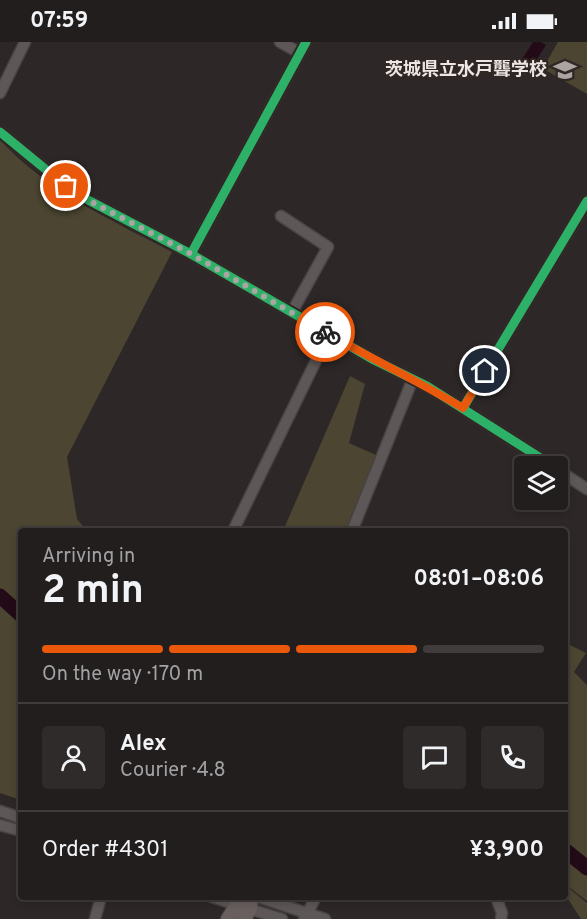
<!DOCTYPE html>
<meta charset="utf-8">
<style>
:root{--surface:#221e1d;--page:#2e2b2a;--text:#f1f3f6;--muted:#a2a2a4;--line:#3f3c3b;--accent:#ea580c}
body{margin:0;font-family:Overpass,"Noto Sans JP",sans-serif;background:var(--page);color:var(--text);height:100vh;display:flex;flex-direction:column;font-size:22px;white-space:nowrap}
*{box-sizing:border-box;margin:0}
p{font-size:20px;color:var(--muted)}
.icon{flex:none;width:33px;height:33px;fill:none;stroke:currentColor;stroke-width:2;stroke-linecap:round;stroke-linejoin:round}
.map{position:relative;flex:1;overflow:hidden}
.drawer{position:absolute;left:18px;top:486px;width:550px;height:372px;display:flex;flex-direction:column;background:var(--surface);border-radius:6px;box-shadow:0 3px 9px #0003,0 0 0 2px var(--line)}
.drawer>*{flex:none}
.fabs{position:absolute;left:514px;top:414px;display:grid;gap:12px}
.fabs a{display:grid;place-items:center;width:54px;height:54px;border-radius:6px;background:var(--surface);box-shadow:0 3px 9px #0003,0 0 0 2px var(--line);font-size:30px}
.pin{position:absolute;display:grid;place-items:center;width:51px;height:51px;color:#fff;margin:-26px;border:3px solid #fff;border-radius:50%;box-shadow:0 2px 6px #0007}
.courier{position:absolute;display:grid;place-items:center;width:60px;height:60px;margin:-30px;border:4px solid #ea580c;border-radius:50%;background:#fff;color:#222;box-shadow:0 2px 8px #0007}
.summary em{font-style:normal;font-weight:700}
.summary div{display:flex;flex-direction:column-reverse}
.summary{display:flex;align-items:center;justify-content:space-between;height:102px;padding:0 24px}
h1{font-size:39px;font-weight:700;line-height:45px}
.bar{display:grid;grid-template-columns:repeat(4,1fr);gap:9px 6px;align-content:center;height:72px;padding:0 24px}
.bar i{height:8px;border-radius:4px;background:var(--line)}
.bar .on{background:var(--accent)}
.bar p{grid-column:span 4}
.line{display:flex;align-items:center;gap:15px;padding:0 24px;border-top:2px solid var(--line)}
.line div{flex:1}
.round{display:grid;place-items:center;flex:none;width:63px;height:63px;border-radius:6px;background:var(--page)}
.status{display:flex;justify-content:space-between;align-items:center;height:42px;padding:0 30px;background:var(--surface);direction:ltr}
.status svg{height:16px;fill:currentColor}
.map>svg:first-child{display:block}
.green{fill:#4b4531}
.water{fill:#220b17}
.lines{fill:none;stroke-linecap:round;stroke-linejoin:round}
.river{stroke:#220b17;stroke-width:15}
.minor-casing{stroke:#484443;stroke-width:13}
.major-casing{stroke:#484443;stroke-width:16}
.minor{stroke:#5d5857;stroke-width:10}
.major{stroke:#695f5f;stroke-width:14}
.cycleway-casing{stroke:#302724;stroke-width:13}
.cycleway{stroke:#2db169;stroke-width:9}
.done{stroke:#aaa4a2;stroke-width:6;stroke-dasharray:0 10.8}
.route{stroke:#ea580c;stroke-width:8}
.labels{text-anchor:middle;dominant-baseline:central;stroke-width:4.5;stroke-linejoin:round;paint-order:stroke}
.poi-label{font-size:18px;font-weight:bold;fill:#ede6e4;stroke:#302724;text-anchor:end}
</style>
<div class="status"><b>07:59</b><svg viewBox="0 0 49 12"><path d="M0 12V9h3v3zM5 12V6h3v6zM10 12V3h3v9zM15 12V0h3v12zM26 1h20v11H26zM47 4h2v5h-2z"/></svg></div>
<div class="map">
<svg width="587" height="877" viewBox="0 0 587 877">
<rect width="100%" height="100%" fill="#2d2827"/>
<g class="green">
<polygon points="558,0 587,0 587,52 547,29 546,21"/>
<path d="M 0,98 C 47,149 111,178 172,210 L 67,415 L 77,477 L 87,489 L 21,489 L 21,758 L 0,751 Z"/>
<polygon points="350,334 365,342 349,401 376,413 345,489 283,489"/>
<polygon points="566,601 586,611 574,630 587,643 587,859 566,843"/>
<polygon points="566,844 587,861 587,877 581,877 568,857 564,855"/>
</g>
<polygon class="water" points="533,0 541,0 546,3 530,28 519,22"/>
<g class="lines">
<g class="river">
<polyline points="0,554 21,573"/>
<polyline points="566,809 587,826"/>
</g>
<g class="minor-casing">
<g id="minor">
<polyline points="280,0 300,11"/>
<polyline points="0,51 25,0"/>
<polyline points="0,90 66,144 88,158 191,212 374,318 427,344 553,424"/>
<polyline points="281,174 328,205 292,270"/>
<polyline points="191,212 306,0"/>
<polyline points="463,366 587,159"/>
<polyline points="558,428 587,447"/>
<polyline points="233,489 329,292"/>
<polyline points="352,489 412,339"/>
<polyline points="0,769 21,776"/>
<polyline points="0,783 21,789"/>
<polyline points="212,855 282,877"/>
<polyline points="258,855 325,877"/>
<polyline points="496,855 502,871 501,877"/>
<polyline points="95,877 101,855"/>
<polyline points="304,877 316,855"/>
</g>
</g>
<g class="major-casing">
<g id="major">
<polyline points="228,877 237,863 248,855"/>
<polyline points="244,877 250,867 251,855"/>
</g>
</g>
<use href="#minor" class="minor"/>
<use href="#major" class="major"/>
<g class="cycleway-casing">
<g id="cycleway">
<polyline points="0,90 66,144 88,158 191,212 374,318 427,344 553,424"/>
<polyline points="191,212 306,0"/>
<polyline points="463,366 587,159"/>
</g>
</g>
<use href="#cycleway" class="cycleway"/>
</g>
<g class="lines">
<polyline class="done" points="66,144 88,158 191,212 325,290"/>
<path class="route" d="M 325,290 C 370,316 418,339 463,366 L 485,329"/>
</g>
<defs>
<g id="school-bare" transform="scale(1.8)"><path d="M0-5L7-2L0 1L-7-2ZM-4 1L0 2.5L4 1V4Q0 6-4 4Z" fill="#aaa4a2" stroke="#302724" stroke-width="2.5" paint-order="stroke"/></g>
</defs>
<g fill-rule="evenodd">
<use href="#school-bare" x="565" y="28"/>
</g>
<g class="labels">
<g class="poi-label">
<text x="547" y="28">茨城県立水戸聾学校</text>
</g>
</g>
</svg>
<div class="fabs">
<a><svg class="icon" aria-label="layers" viewBox="0 0 24 24"><path d="M12 4l9 5-9 5-9-5zM3 14l9 5 9-5"/></svg></a>
</div>
<div class="pin" style="left:66px;top:144px;background:#ea580c"><svg class="icon" aria-label="bag" viewBox="0 0 24 24"><path d="M5 8h14l-1 12H6zM9 8a3 3 0 0 1 6 0"/></svg></div>
<div class="pin" style="left:485px;top:329px;background:#1f2937"><svg class="icon" aria-label="home" viewBox="0 0 24 24"><path d="M3 11l9-7 9 7M6 9v11h12V9"/></svg></div>
<div class="courier" style="left:325px;top:290px"><svg class="icon" aria-label="bike" viewBox="0 0 24 24"><circle cx="6" cy="16" r="4"/><circle cx="18" cy="16" r="4"/><path d="M6 16l4-8h5l3 8M10 8l3 8H6M13 5h3"/></svg></div>
<section class="drawer">
<div class="summary"><div><h1>2 min</h1><p>Arriving in</p></div><em>08:01–08:06</em></div>
<div class="bar"><i class="on"></i><i class="on"></i><i class="on"></i><i></i><p>On the way · 170 m</p></div>
<div class="line" style="height:108px"><a class="round"><svg class="icon" aria-label="person" viewBox="0 0 24 24"><circle cx="12" cy="8" r="4"/><path d="M4 21q1-7 8-7t8 7"/></svg></a><div><b>Alex</b><p>Courier · 4.8</p></div><a class="round"><svg class="icon" aria-label="chat" viewBox="0 0 24 24"><path d="M4 5h16v11H9l-5 4z"/></svg></a><a class="round"><svg class="icon" aria-label="phone" viewBox="0 0 24 24"><path d="M5 4h4l2 5-3 2q2 4 5 5l2-3 5 2v4C11 20 4 13 5 4z"/></svg></a></div>
<div class="line" style="height:78px"><div>Order #4301</div><b>¥3,900</b></div>
</section>
</div>
